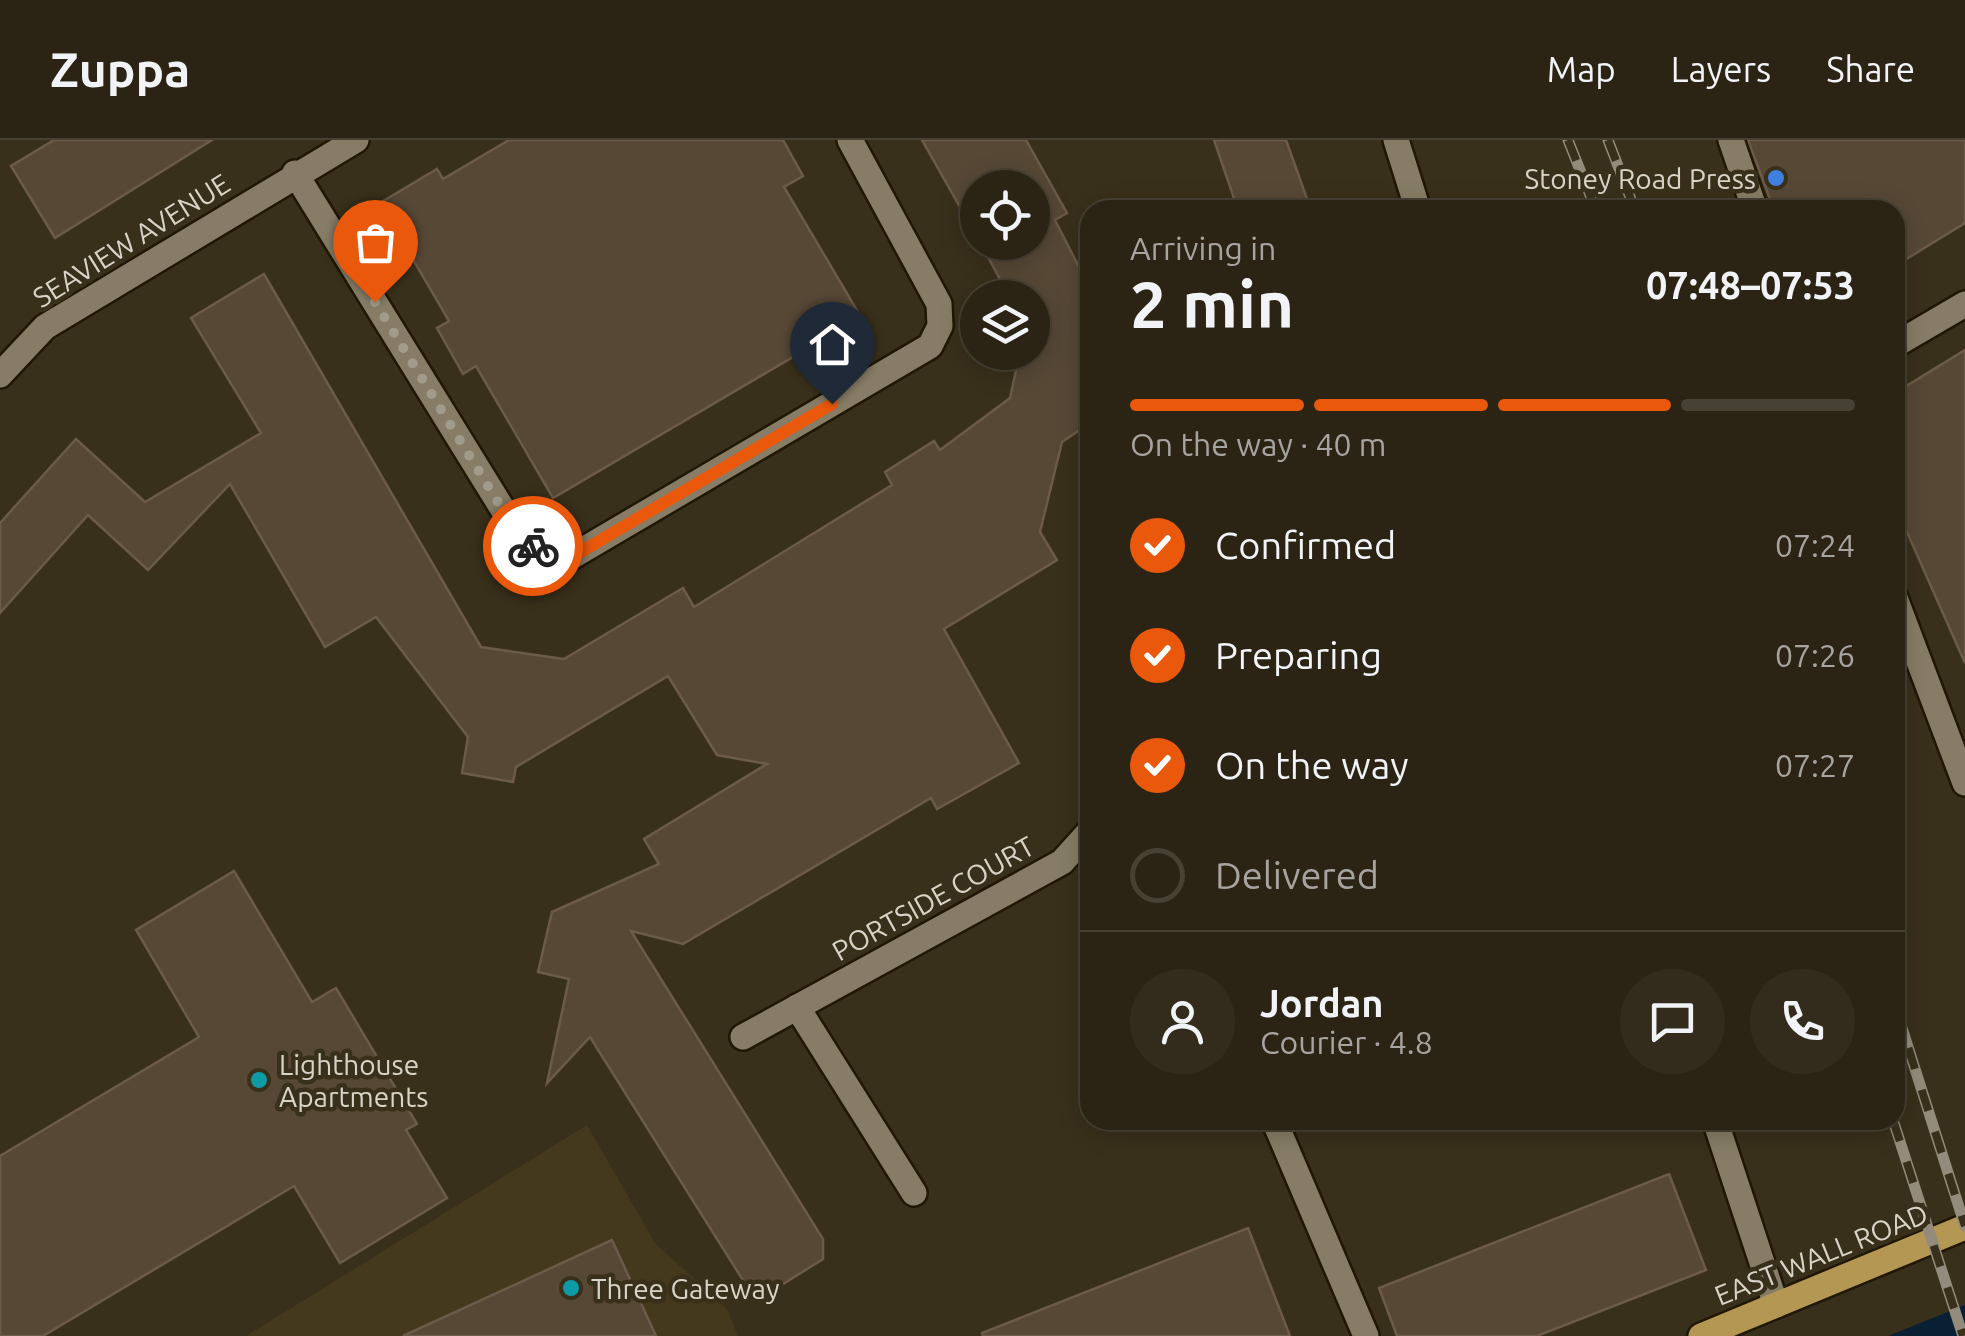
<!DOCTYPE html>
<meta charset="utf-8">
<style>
:root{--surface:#2b2414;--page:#332c1d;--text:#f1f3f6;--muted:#a6a4a0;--line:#474134;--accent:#ea580c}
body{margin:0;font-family:Ubuntu,sans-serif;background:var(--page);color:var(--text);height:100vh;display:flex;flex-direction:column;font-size:38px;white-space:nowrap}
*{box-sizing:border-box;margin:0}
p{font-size:32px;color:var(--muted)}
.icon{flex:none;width:55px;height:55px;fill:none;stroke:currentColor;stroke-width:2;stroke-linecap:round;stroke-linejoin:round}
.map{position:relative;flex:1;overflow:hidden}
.details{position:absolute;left:1080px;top:60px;width:825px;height:930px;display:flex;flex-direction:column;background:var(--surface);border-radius:30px;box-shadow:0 5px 25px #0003,0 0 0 2px var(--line)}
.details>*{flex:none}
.controls{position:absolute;left:960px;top:30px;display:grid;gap:20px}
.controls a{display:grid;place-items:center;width:90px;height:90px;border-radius:50%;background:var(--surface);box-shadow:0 5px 25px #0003,0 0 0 2px var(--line);font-size:50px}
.pin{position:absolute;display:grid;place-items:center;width:85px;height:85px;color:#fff;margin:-102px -42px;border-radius:50% 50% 50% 0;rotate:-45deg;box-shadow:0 0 10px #0007}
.pin .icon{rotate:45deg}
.courier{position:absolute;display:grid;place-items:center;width:100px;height:100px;margin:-50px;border:8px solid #ea580c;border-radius:50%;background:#fff;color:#222;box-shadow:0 2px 12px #0007}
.head em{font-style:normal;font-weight:700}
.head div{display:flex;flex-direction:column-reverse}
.head{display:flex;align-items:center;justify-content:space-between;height:170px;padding:0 50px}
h1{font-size:65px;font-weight:700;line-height:75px}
.bar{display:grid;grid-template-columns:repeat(4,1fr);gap:15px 10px;align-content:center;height:120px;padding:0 50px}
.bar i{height:12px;border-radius:8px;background:var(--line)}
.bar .on{background:var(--accent)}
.bar p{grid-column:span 4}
.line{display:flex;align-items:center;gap:25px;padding:0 50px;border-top:2px solid var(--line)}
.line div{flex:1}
.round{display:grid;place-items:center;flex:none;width:105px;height:105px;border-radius:52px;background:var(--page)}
ol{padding:0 50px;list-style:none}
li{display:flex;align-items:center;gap:30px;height:110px}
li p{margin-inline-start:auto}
li .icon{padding:10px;border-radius:50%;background:var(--accent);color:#fff;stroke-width:4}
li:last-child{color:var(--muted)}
li i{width:55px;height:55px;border:5px solid var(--line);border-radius:50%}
header{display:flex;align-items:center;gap:60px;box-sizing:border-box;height:140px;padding:0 50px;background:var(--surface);border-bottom:2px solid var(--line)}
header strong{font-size:48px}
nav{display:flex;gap:55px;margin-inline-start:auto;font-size:35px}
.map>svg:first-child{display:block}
.built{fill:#44381d}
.water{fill:#091f33}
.building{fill:#574836;stroke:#6b5b48;stroke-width:2.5}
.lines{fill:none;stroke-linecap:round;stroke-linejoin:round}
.minor-casing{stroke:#201704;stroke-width:30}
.major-casing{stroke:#201704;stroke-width:30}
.minor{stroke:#877d66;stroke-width:25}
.major{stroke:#b39753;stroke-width:25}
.rail-casing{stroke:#938c7c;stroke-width:11}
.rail{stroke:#39301b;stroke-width:8;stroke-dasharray:22;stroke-linecap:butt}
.done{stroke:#a19b8b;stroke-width:10;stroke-dasharray:0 18}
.route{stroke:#ea580c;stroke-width:12}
.shop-dot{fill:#3f7fe0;stroke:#39301b;stroke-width:4}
.culture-dot{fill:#0f9aa8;stroke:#39301b;stroke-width:4}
.labels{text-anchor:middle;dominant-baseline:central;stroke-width:9;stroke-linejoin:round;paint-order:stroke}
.poi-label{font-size:28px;fill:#d9d4c8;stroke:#39301b;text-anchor:start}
.street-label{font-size:28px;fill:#d9d4c8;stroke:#39301b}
</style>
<header>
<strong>Zuppa</strong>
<nav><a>Map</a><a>Layers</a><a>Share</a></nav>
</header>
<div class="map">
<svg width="1965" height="1196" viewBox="0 0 1965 1196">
<rect width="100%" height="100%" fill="#39301b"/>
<polygon class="built" points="587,985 655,1103 727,1169 738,1196 246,1196"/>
<polygon class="water" points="1965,1165 1965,1196 1888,1196"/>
<g class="building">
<polygon points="54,0 212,0 55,98 11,26"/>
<polygon points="509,0 783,0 803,36 784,47 861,177 553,358 476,226 463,234 437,188 449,181 380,63 437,29 443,39"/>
<polygon points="922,0 1026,0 1067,73 1055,80 1090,149 1090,283 1062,302 1040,392 1057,420 944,489 1019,623 937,669 931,658 683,804 631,791 823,1099 823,1119 756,1161 590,897 547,943 569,839 538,832 552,772 659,724 644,699 767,624 717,615 668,536 516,627 513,642 462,633 468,597 376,477 325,507 230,344 148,430 88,375 0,473 0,383 76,299 145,362 261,293 191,178 264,134 481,507 564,519 683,448 694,467 892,345 885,332 934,301 940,310 1010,258 1020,212 1032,212 1032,158 1010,158 980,102 1032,102 1032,48 978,48 978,99"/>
<polygon points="1214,0 1286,0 1311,70 1238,70"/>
<polygon points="1748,0 1965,0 1965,83 1895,126 1895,70 1774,70"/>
<polygon points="1965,210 1965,523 1895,365 1895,253"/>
<polygon points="234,731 312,862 336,848 417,984 406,990 447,1058 340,1123 294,1046 43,1196 0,1196 0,1016 199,897 136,790"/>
<polygon points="1669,1034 1706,1130 1537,1196 1397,1196 1379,1148"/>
<polygon points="1248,1088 1290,1196 983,1196 982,1193"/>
<polygon points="612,1100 656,1196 403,1196"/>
</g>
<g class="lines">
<g class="minor-casing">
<g id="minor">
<polyline points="1396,0 1418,70"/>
<polyline points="1731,0 1755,70"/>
<path d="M 295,33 L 515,389 C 532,408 547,415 571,417 L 930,206 L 940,186 L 939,164 L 850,0"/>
<polyline points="1895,205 1965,164"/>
<polyline points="0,235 45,187 356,0"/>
<polyline points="1895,458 1965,643"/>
<polyline points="797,867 914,1053"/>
<polyline points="743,897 1062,722 1090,691"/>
<polyline points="1274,980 1366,1196"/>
<polyline points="1715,980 1776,1165"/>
</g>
</g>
<g class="major-casing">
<polyline id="major" points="1701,1196 1965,1087"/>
</g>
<use href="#minor" class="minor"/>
<use href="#major" class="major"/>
<g class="rail-casing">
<g id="rail">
<polyline points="1568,0 1596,70"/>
<polyline points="1608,0 1635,70"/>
<polyline points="1895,866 1965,1086"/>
<polyline points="1893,980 1963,1196"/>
</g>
</g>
<use href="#rail" class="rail"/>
</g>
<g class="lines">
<polyline class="done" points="375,162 515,390 533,406"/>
<polyline class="route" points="533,406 552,416 572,417 832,264"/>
</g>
<circle class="shop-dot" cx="1776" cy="38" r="10"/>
<g class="culture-dot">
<circle cx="259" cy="940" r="10"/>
<circle cx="571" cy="1148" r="10"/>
</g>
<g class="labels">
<g class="poi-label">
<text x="1756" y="38" text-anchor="end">Stoney Road Press</text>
<text x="279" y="924">Lighthouse<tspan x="279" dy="32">Apartments</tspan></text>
<text x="591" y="1148">Three Gateway</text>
</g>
<g class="street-label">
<text transform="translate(131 100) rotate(-32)">SEAVIEW AVENUE</text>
<text transform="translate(933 758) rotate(-29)">PORTSIDE COURT</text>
<text transform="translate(1821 1114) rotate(-22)">EAST WALL ROAD</text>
</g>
</g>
</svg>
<div class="controls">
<a><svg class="icon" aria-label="locate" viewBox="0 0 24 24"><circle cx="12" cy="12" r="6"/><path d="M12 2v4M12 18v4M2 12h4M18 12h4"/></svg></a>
<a><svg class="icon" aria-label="layers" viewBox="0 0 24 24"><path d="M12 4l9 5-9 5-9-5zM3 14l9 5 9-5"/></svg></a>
</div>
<div class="pin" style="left:375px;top:162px;background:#ea580c"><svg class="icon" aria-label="bag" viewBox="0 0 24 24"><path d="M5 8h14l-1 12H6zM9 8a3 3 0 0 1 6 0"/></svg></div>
<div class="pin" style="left:832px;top:264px;background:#1f2937"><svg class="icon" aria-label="home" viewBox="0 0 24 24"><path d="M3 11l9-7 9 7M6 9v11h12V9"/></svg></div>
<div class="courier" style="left:533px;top:406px"><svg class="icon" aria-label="bike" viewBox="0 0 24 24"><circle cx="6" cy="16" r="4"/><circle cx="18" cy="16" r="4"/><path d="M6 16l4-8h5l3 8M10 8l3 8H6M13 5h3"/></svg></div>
<section class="details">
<div class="head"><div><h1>2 min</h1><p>Arriving in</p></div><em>07:48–07:53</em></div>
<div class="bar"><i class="on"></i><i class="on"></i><i class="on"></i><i></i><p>On the way · 40 m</p></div>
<ol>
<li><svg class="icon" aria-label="check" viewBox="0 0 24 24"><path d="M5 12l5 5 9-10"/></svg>Confirmed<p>07:24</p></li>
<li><svg class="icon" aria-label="check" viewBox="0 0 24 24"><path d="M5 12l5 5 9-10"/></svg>Preparing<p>07:26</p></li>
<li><svg class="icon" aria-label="check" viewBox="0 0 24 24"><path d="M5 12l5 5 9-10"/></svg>On the way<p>07:27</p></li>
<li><i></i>Delivered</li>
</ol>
<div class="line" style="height:180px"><a class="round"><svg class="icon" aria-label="person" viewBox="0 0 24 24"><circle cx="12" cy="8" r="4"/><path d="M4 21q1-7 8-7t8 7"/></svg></a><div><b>Jordan</b><p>Courier · 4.8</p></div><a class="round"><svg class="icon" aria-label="chat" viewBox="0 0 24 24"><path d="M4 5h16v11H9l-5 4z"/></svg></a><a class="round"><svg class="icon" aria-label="phone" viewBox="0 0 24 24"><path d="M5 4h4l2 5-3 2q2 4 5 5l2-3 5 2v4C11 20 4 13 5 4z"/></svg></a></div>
</section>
</div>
